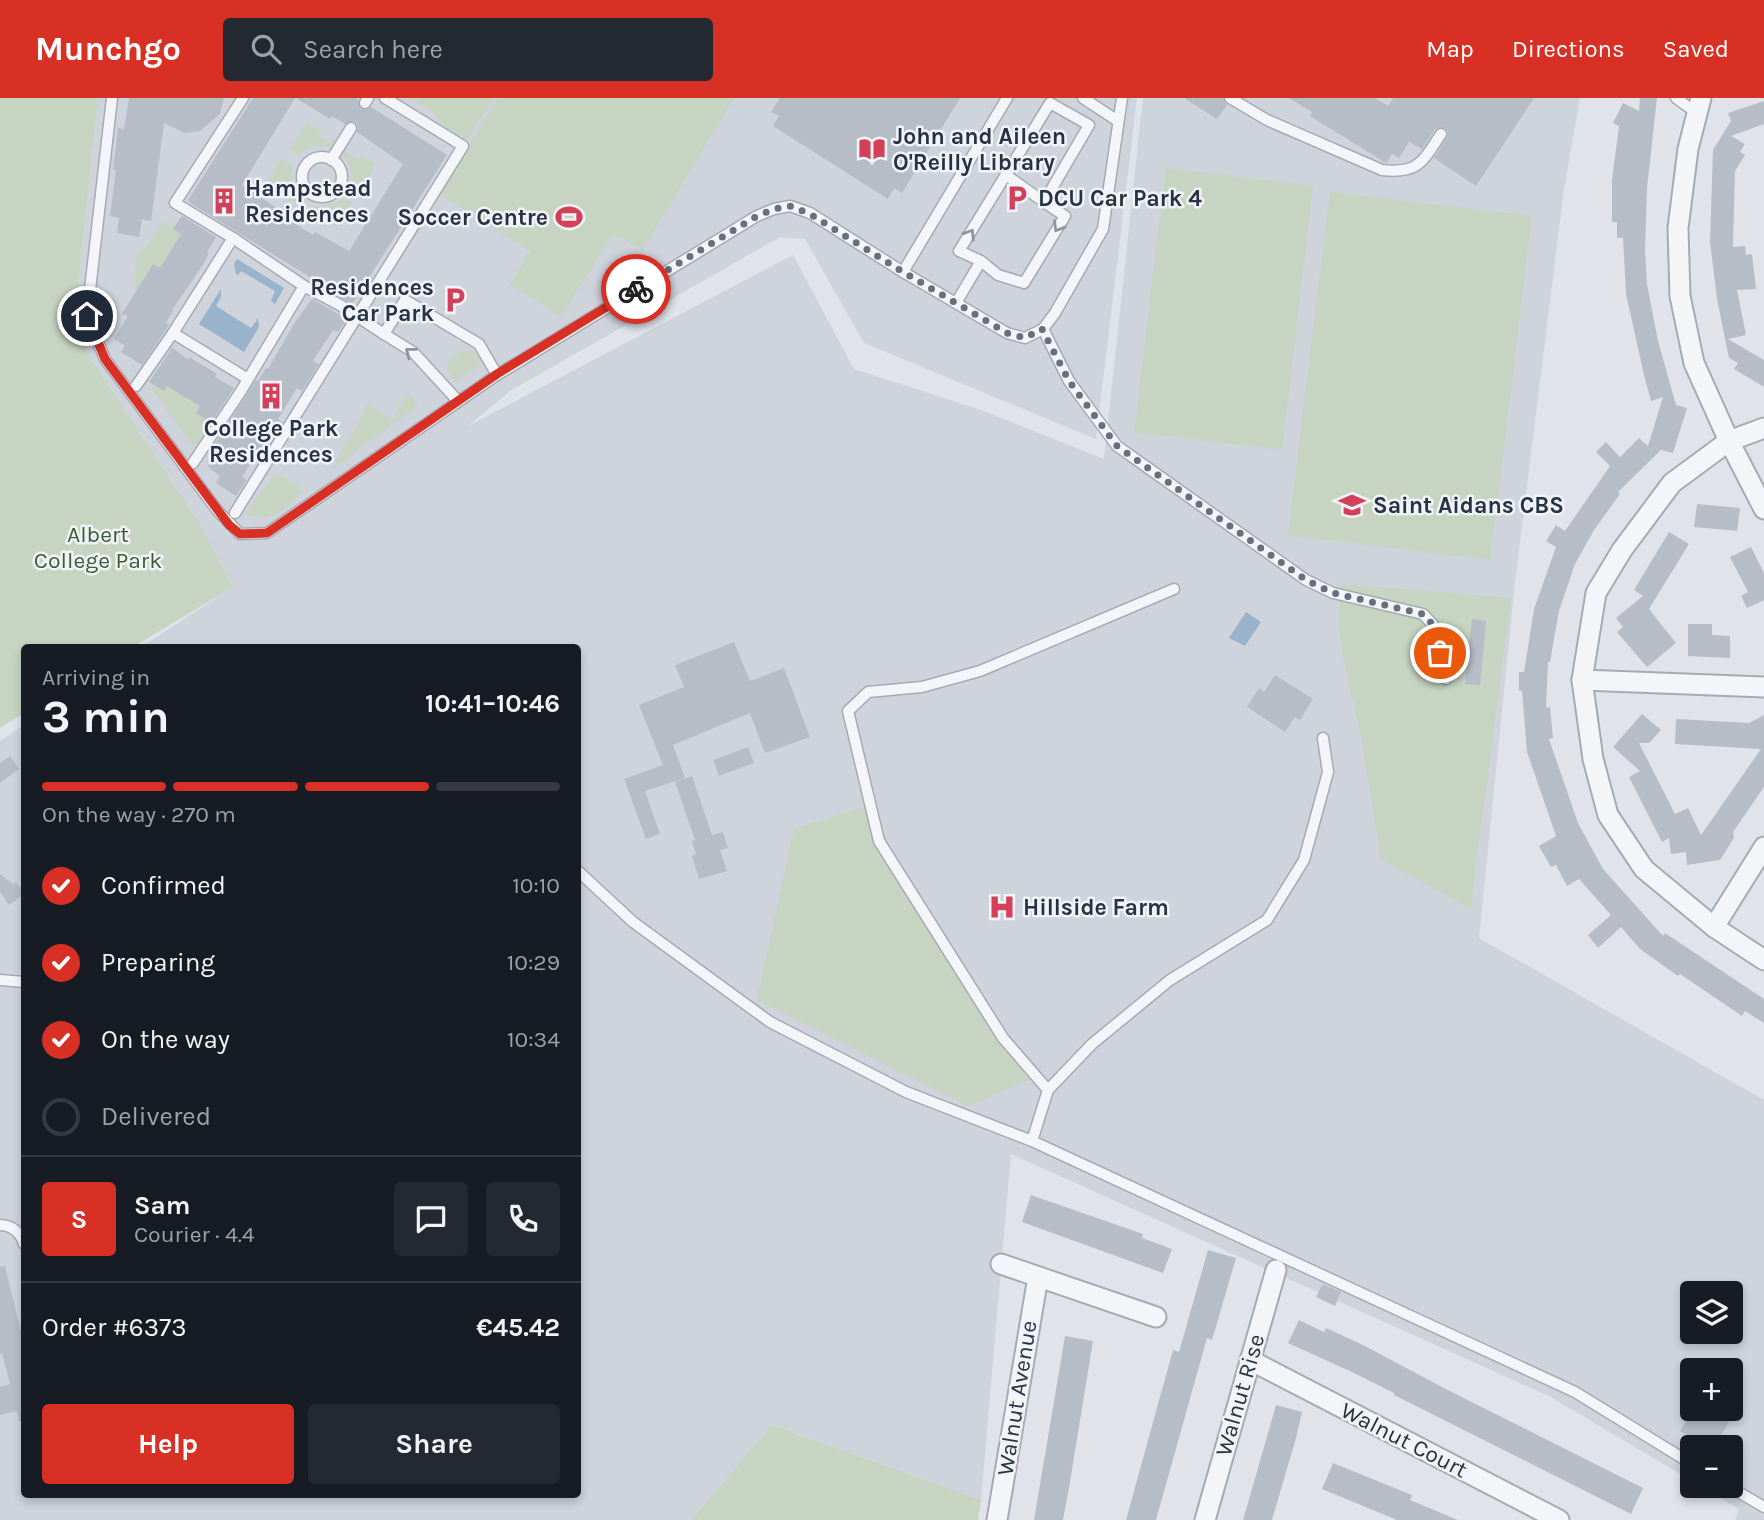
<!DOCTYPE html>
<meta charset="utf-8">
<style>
:root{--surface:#171b24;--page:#242831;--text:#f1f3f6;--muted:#9ea1a6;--line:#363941;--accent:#d93025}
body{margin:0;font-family:Karla,sans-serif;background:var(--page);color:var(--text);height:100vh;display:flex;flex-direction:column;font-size:26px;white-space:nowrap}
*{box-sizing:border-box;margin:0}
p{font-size:23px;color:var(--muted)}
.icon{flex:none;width:38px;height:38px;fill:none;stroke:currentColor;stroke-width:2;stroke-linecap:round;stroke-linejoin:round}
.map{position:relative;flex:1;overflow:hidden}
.sheet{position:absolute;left:21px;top:546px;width:560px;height:854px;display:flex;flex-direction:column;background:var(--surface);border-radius:7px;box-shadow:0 4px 10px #0003}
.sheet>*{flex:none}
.tools{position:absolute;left:1680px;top:1183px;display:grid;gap:14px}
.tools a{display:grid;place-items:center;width:63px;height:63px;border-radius:7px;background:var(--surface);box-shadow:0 4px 10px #0003;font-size:35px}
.pin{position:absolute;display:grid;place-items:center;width:60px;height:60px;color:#fff;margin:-30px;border:4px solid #fff;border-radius:50%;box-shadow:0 2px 7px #0007}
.courier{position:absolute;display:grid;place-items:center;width:70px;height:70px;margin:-35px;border:5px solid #d93025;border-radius:50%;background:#fff;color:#222;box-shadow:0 2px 9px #0007}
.summary em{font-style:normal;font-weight:700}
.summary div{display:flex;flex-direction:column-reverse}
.summary{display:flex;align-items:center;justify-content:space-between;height:119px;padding:0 21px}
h1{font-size:46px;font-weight:700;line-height:52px}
.bar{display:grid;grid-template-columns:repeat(4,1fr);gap:10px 7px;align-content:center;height:84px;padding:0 21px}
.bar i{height:9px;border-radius:5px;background:var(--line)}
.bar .selected{background:var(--accent)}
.bar p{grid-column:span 4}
.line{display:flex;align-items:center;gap:18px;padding:0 21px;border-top:2px solid var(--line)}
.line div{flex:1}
.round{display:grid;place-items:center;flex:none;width:74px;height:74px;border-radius:7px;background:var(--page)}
ol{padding:0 21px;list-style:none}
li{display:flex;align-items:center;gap:21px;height:77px}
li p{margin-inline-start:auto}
li .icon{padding:7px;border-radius:50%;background:var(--accent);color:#fff;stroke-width:4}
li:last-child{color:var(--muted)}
li i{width:38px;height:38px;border:4px solid var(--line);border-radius:50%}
.action{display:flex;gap:14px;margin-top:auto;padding:14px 21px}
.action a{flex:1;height:80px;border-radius:7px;background:var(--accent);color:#fff;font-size:28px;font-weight:700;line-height:80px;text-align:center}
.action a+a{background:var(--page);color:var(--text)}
header{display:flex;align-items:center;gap:42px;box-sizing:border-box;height:98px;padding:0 35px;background:var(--accent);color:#fff}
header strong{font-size:33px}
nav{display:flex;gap:38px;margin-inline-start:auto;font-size:24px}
.search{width:490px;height:63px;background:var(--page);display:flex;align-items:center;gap:18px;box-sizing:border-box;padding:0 24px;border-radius:7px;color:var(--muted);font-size:26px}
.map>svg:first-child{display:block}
.built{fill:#ced3dc;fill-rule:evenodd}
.green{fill:#c6d4c1}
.water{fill:#99b3cb}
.building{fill:#b7bdc7}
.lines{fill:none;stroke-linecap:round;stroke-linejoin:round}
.service-casing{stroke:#a5abb4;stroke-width:13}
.minor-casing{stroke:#a5abb4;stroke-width:23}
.service{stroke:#f3f5f8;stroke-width:10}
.minor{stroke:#f3f5f8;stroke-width:19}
.oneway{stroke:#8e949d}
.done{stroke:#68707d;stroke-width:7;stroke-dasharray:0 12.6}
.route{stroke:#d93025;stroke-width:9}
.labels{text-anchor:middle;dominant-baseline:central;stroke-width:5;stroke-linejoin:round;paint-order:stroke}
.poi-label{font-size:23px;font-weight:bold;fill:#283242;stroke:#f0f3f7;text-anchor:start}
.park-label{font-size:23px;fill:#3d5e34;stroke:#f0f3f7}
.street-label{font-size:23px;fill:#283242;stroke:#f0f3f7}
</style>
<header>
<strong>Munchgo</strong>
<div class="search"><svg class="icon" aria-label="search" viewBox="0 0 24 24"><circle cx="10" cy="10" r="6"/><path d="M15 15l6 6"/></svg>Search here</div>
<nav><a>Map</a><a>Directions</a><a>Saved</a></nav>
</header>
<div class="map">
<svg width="1764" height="1422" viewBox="0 0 1764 1422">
<rect width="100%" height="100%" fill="#e0e4ea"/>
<path class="built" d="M 98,0 L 1137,0 L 1096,341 L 864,245 L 805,141 L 780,139 L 510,293 L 468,328 L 793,157 L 854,271 L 981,312 L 1104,361 L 1143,0 L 1580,0 L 1564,91 L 1515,484 L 1479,840 L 1764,1002 L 1764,1422 L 1735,1422 L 1739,1411 L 1700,1388 L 1731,1388 L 1731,1349 L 1692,1349 L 1692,1383 L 1549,1298 L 1011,1056 L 981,1402 L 772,1327 L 691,1422 L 0,1422 L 0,643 L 24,627 L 24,1396 L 578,1396 L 578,550 L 141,549 L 233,489 L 203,431 L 89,258 L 74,227 ZM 1692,1195 L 1731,1195 L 1731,1234 L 1692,1234 ZM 1692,1272 L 1731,1272 L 1731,1311 L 1692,1311 Z"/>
<g class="green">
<polygon points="0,0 98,0 74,227 89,258 203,431 233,489 133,549 24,550 24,615 0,630"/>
<polygon points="409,0 493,0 467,42 439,24 434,14"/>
<polygon points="498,0 734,0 643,152 613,136 561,218 510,187 530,153 439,96"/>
<polygon points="306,26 321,34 319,38 330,44 332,41 335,42 330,49 311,49 298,57 289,52"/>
<path d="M 345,48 L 347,50 L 346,54 L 359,61 L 361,57 L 376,66 L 358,96 L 350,91 C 353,76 352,65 340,56 Z"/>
<polygon points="281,61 292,67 292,88 299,99 295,105 266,86"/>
<polygon points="1166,70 1313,88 1282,352 1134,334"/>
<polygon points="1330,94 1532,118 1490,462 1288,437"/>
<path d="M 343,100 L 352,105 L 336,128 L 307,113 L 310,107 C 323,111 333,107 343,100 Z"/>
<polygon points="162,125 176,128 174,132 181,136 160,170 153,166 135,195 136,156 146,151"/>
<polygon points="464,253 473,253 483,265 456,284 448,275 448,264 455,257"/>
<polygon points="152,287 164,293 167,288 200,308 196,315 211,325 213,322 201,346 195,346 194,349 151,289"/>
<polygon points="413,299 417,308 331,372 368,307 393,322 405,300"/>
<path d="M 277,375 L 304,392 C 288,410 268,428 244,415 Z"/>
<path d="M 1342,486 L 1511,500 L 1470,811 L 1381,761 C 1374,718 1368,676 1360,634 C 1351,587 1331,534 1342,486 Z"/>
<polygon points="867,708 881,746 1030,981 968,1008 757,902 794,731"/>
<polygon points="772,1327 981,1402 978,1422 691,1422"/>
</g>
<g class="water">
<polygon points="237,161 284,190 275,206 271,203 275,193 241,173 238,177 236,176 234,166"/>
<polygon points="221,191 221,199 216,208 251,230 258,220 259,229 244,254 199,226"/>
<polygon points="1246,514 1261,524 1245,548 1229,540"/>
</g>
<g class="building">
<polygon points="129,0 224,0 220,16 200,33 185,35 164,25 151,123 142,121 139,139 117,135 119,120 110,118 116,72 113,72 118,30 124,31"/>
<polygon points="253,0 295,0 242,87 275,109 273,112 313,137 315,134 349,153 403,66 357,34 358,27 354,23 345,26 332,18 330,21 296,0 357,0 361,11 366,12 371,9 447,57 352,206 320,188 321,186 190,105 188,102"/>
<polygon points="780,0 960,0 902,95 894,90 888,101 773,28 779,18 771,14"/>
<polygon points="1184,0 1223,0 1227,7 1217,21"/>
<polygon points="1289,0 1375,0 1388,8 1393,0 1534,0 1476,88 1434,60 1447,39 1448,33 1445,30 1435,31 1422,51 1409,44 1399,60 1392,56 1386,65 1310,18 1312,14"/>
<polygon points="1640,0 1657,0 1647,90 1645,153 1647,186 1658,243 1676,307 1687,310 1673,355 1661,352 1618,394 1620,396 1594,432 1575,466 1559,513 1550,564 1548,564 1546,610 1550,609 1553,640 1549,641 1578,725 1603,771 1663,838 1665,835 1764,901 1764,925 1745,913 1742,918 1680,876 1678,878 1640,851 1621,829 1598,850 1588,837 1611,817 1579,781 1567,788 1556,767 1551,769 1539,748 1556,738 1527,654 1522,593 1519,593 1519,574 1524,574 1534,511 1556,449 1546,443 1556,427 1565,433 1610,368 1596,354 1606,344 1620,359 1639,340 1648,348 1663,299 1651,303 1644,277 1626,196 1623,140 1617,140 1617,124 1612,124 1612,82 1619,28 1613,25 1623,5 1639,13"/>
<polygon points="1764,3 1764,26 1731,38 1745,46 1740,54 1745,57 1735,73 1733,149 1745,148 1746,157 1752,156 1756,191 1737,192 1746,237 1728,241 1764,262 1764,289 1734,271 1738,265 1729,260 1717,201 1710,144 1713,52 1731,23 1728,15"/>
<polygon points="182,118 216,139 207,154 209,155 203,167 172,212 173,213 166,225 169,227 142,267 121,254 125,248 114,241 128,218 122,216 153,166 160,170 181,136 173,131"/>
<polygon points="312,201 347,221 338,234 333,232 313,263 319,266 302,293 297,290 278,321 283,324 266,351 261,348 242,379 247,382 236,398 216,385 220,378 208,369 217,349 214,347 256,282 258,283 266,270 268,271 295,224"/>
<polygon points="172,250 188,261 189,259 209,271 217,276 215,279 234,290 211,325 196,315 200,308 167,288 164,293 149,284"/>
<polygon points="1697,406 1740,410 1737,433 1694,429"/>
<polygon points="1669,434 1689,446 1649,511 1676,545 1647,569 1617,534 1623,529 1616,520 1643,498 1634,492"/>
<polygon points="1751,449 1764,475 1764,502 1747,510 1741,498 1748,494 1730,459"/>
<polygon points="1472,521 1486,523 1480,587 1465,586"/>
<polygon points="1688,526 1712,526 1712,537 1730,538 1730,560 1688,558"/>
<polygon points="734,544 750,583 784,570 810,639 765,655 750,615 673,647 685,680 645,693 660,736 646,741 624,681 663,667 639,607 684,589 675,567"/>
<polygon points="1275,577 1313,601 1300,622 1295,619 1285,634 1247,609 1259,590 1264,594"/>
<polygon points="1642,616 1661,632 1649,645 1639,645 1675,716 1688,710 1701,737 1761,651 1675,646 1676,621 1749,625 1764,617 1764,689 1733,734 1734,740 1720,762 1687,767 1686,754 1671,756 1669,740 1662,744 1629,679 1640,673 1613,649"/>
<polygon points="748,649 754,665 719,678 713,662"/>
<polygon points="10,658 19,671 0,685 0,665"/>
<polygon points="692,678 712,737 723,734 728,750 720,752 727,773 699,781 692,758 696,756 692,743 695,742 675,684"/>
<polygon points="0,776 13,786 16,784 24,796 9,807 0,794"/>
<polygon points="1031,1097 1143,1136 1142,1140 1172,1151 1163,1175 1022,1124"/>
<polygon points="1208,1152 1236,1160 1212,1242 1207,1240 1156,1422 1126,1422 1173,1252 1179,1254"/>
<polygon points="5,1168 24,1246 24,1322 19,1323 17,1313 0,1317 0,1289 10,1286 2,1255 0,1256 0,1169"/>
<polygon points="1323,1186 1341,1194 1335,1208 1316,1199"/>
<polygon points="1299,1222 1324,1234 1326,1230 1363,1247 1442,1289 1643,1390 1631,1416 1394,1297 1394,1295 1354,1275 1288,1245"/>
<polygon points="1065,1238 1093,1243 1069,1390 1063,1422 1034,1422"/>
<polygon points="1276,1307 1302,1314 1296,1340 1272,1422 1243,1422"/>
<polygon points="1693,1311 1706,1311 1729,1324 1714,1349 1708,1349 1680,1333"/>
<polygon points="1333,1365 1412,1397 1410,1402 1458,1422 1397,1422 1322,1391"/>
</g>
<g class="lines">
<g class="service-casing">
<g id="service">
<polyline points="112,0 87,218 105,261 217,412 240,436 267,435 497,277 757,118 774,111 790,108 810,115 903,174 1007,235 1025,240 1043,231 1055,215 1103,131 1122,0"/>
<polyline points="243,0 175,105 233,140 304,188 340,207 384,236"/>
<polyline points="1083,0 1118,23"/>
<path d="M 1230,0 L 1267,22 L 1382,72 C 1419,76 1422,64 1441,36"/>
<polyline points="1676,0 1698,16"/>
<polyline points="365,5 368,0"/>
<circle cx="322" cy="79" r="20"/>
<polyline points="331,62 351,30"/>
<polyline points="1006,77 1044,104"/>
<polyline points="903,174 1007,0"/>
<polyline points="956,205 981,163 959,153 1050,5 1089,27 1044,104 1065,118 1024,185 998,177 981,163"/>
<polyline points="1043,231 1069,283 1117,348 1306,482 1333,495 1423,516 1434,528 1446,581"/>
<polyline points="173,235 248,281"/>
<polyline points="136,288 173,235 233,140"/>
<polyline points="458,303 413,254 384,236 405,202 479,246 497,277"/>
<polyline points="193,365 241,293 304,188"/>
<polyline points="235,415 463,48 385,0"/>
<polyline points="1174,491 980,573 922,589 868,594 848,613 879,743 1003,940 1048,992 1032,1043 1575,1294 1692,1366"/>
<polyline points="578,773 633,824 770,924 906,994 1032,1043"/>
<polyline points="0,882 24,884"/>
<polyline points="1048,992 1092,946 1170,882 1267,822 1304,762 1328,674 1323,640"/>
<path d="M 0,1127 C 12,1127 21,1135 24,1146"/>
<polyline points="1728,1388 1764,1409"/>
</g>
</g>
<g class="minor-casing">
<g id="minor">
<polyline points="1701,0 1688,51 1678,130 1680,198 1694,265 1729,343 1764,411"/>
<polyline points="1764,330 1729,343 1672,385 1622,452 1596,495 1582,582 1593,661 1608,717 1644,771 1714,829 1764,862"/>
<polyline points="1582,582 1764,589"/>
<polyline points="1714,829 1764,749"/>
<polyline points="1001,1166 1156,1219"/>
<polyline points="1250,1262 1559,1422"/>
<polyline points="997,1422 1038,1179"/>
<polyline points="1205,1422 1276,1172"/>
</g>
</g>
<use href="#service" class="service"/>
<use href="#minor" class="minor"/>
</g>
<defs><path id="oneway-chevron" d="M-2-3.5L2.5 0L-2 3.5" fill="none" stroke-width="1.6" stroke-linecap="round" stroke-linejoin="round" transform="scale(1.75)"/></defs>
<g class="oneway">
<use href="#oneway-chevron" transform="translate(1058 129) rotate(121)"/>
<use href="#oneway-chevron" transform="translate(970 136) rotate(-58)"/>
<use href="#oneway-chevron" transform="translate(410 254) rotate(-142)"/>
</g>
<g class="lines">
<polyline class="done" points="636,191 757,118 774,111 790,108 810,116 903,174 1007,235 1025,240 1042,231 1069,283 1117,348 1306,482 1333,495 1423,516 1434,528 1440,555"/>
<polyline class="route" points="87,218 105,261 229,427 240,436 267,435 497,276 636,191"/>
</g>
<defs>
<g id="library-bare" transform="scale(2.1)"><path d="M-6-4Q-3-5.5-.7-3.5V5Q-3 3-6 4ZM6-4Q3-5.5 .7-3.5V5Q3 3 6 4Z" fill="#d43f59" stroke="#f0f3f7" stroke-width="2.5" paint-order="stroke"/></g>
<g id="parking-bare" transform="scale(2.1)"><path d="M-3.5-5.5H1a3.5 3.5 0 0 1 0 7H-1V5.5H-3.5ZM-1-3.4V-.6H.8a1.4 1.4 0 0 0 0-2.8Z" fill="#d43f59" stroke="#f0f3f7" stroke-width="2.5" paint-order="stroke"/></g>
<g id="building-bare" transform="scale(2.1)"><path d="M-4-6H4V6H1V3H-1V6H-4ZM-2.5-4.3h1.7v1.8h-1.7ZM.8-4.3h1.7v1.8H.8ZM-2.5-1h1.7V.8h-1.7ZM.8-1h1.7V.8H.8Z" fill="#d43f59" stroke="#f0f3f7" stroke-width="2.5" paint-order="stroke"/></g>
<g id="stadium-bare" transform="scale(2.1)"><path d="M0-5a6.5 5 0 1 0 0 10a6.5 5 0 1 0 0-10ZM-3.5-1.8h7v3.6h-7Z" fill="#d43f59" stroke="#f0f3f7" stroke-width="2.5" paint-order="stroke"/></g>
<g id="school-bare" transform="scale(2.1)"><path d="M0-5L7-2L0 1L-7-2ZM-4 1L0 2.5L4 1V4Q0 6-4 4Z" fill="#d43f59" stroke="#f0f3f7" stroke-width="2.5" paint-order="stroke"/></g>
<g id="hospital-bare" transform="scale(2.1)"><path d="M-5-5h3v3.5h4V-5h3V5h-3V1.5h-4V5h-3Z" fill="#d43f59" stroke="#f0f3f7" stroke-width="2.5" paint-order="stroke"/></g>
</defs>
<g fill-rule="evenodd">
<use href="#library-bare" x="872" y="51"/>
<use href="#parking-bare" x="1017" y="100"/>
<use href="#building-bare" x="224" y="103"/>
<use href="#stadium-bare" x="569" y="119"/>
<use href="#parking-bare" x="455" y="202"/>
<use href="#building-bare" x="271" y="298"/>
<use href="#school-bare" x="1352" y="407"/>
<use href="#hospital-bare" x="1002" y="809"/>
</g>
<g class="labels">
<g class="poi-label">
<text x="893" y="38">John and Aileen<tspan x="893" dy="26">O'Reilly Library</tspan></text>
<text x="245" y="90">Hampstead<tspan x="245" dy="26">Residences</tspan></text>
<text x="1038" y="100">DCU Car Park 4</text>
<text x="548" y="119" text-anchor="end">Soccer Centre</text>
<text x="434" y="189" text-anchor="end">Residences<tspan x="434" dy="26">Car Park</tspan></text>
<text x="271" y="330" text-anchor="middle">College Park<tspan x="271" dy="26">Residences</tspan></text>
<text x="1373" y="407">Saint Aidans CBS</text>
<text x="1023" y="809">Hillside Farm</text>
</g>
<g class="park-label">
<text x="98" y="436">Albert<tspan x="98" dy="26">College Park</tspan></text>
</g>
<g class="street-label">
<text transform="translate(1240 1297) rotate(-74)">Walnut Rise</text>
<text transform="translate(1017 1300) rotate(-81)">Walnut Avenue</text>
<text transform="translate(1404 1342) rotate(27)">Walnut Court</text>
</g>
</g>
</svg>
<div class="tools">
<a><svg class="icon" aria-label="layers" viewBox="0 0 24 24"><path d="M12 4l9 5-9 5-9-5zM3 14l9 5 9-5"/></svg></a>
<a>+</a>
<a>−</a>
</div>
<div class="pin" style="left:1440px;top:555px;background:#ea580c"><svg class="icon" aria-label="bag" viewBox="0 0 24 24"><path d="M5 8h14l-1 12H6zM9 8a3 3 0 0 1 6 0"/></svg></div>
<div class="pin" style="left:87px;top:218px;background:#1f2937"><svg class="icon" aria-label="home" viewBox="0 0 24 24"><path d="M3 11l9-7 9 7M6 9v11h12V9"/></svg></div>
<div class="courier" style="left:636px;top:191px"><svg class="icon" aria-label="bike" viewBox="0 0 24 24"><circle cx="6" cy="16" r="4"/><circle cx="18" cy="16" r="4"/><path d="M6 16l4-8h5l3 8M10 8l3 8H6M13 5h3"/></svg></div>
<section class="sheet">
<div class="summary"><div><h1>3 min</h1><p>Arriving in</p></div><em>10:41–10:46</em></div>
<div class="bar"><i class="selected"></i><i class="selected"></i><i class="selected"></i><i></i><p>On the way · 270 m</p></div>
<ol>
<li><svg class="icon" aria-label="check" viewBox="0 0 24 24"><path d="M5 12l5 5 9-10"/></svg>Confirmed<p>10:10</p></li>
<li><svg class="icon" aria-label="check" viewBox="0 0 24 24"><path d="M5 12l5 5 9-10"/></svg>Preparing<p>10:29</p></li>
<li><svg class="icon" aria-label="check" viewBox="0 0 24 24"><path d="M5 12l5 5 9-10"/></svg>On the way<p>10:34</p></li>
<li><i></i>Delivered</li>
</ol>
<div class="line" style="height:126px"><b class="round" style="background:var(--accent);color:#fff">S</b><div><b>Sam</b><p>Courier · 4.4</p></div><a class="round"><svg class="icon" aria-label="chat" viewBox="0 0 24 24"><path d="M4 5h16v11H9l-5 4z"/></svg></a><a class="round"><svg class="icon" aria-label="phone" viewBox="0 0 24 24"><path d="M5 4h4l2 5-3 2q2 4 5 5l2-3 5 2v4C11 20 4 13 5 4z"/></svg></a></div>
<div class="line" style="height:91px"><div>Order #6373</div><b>€45.42</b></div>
<div class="action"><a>Help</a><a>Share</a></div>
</section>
</div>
